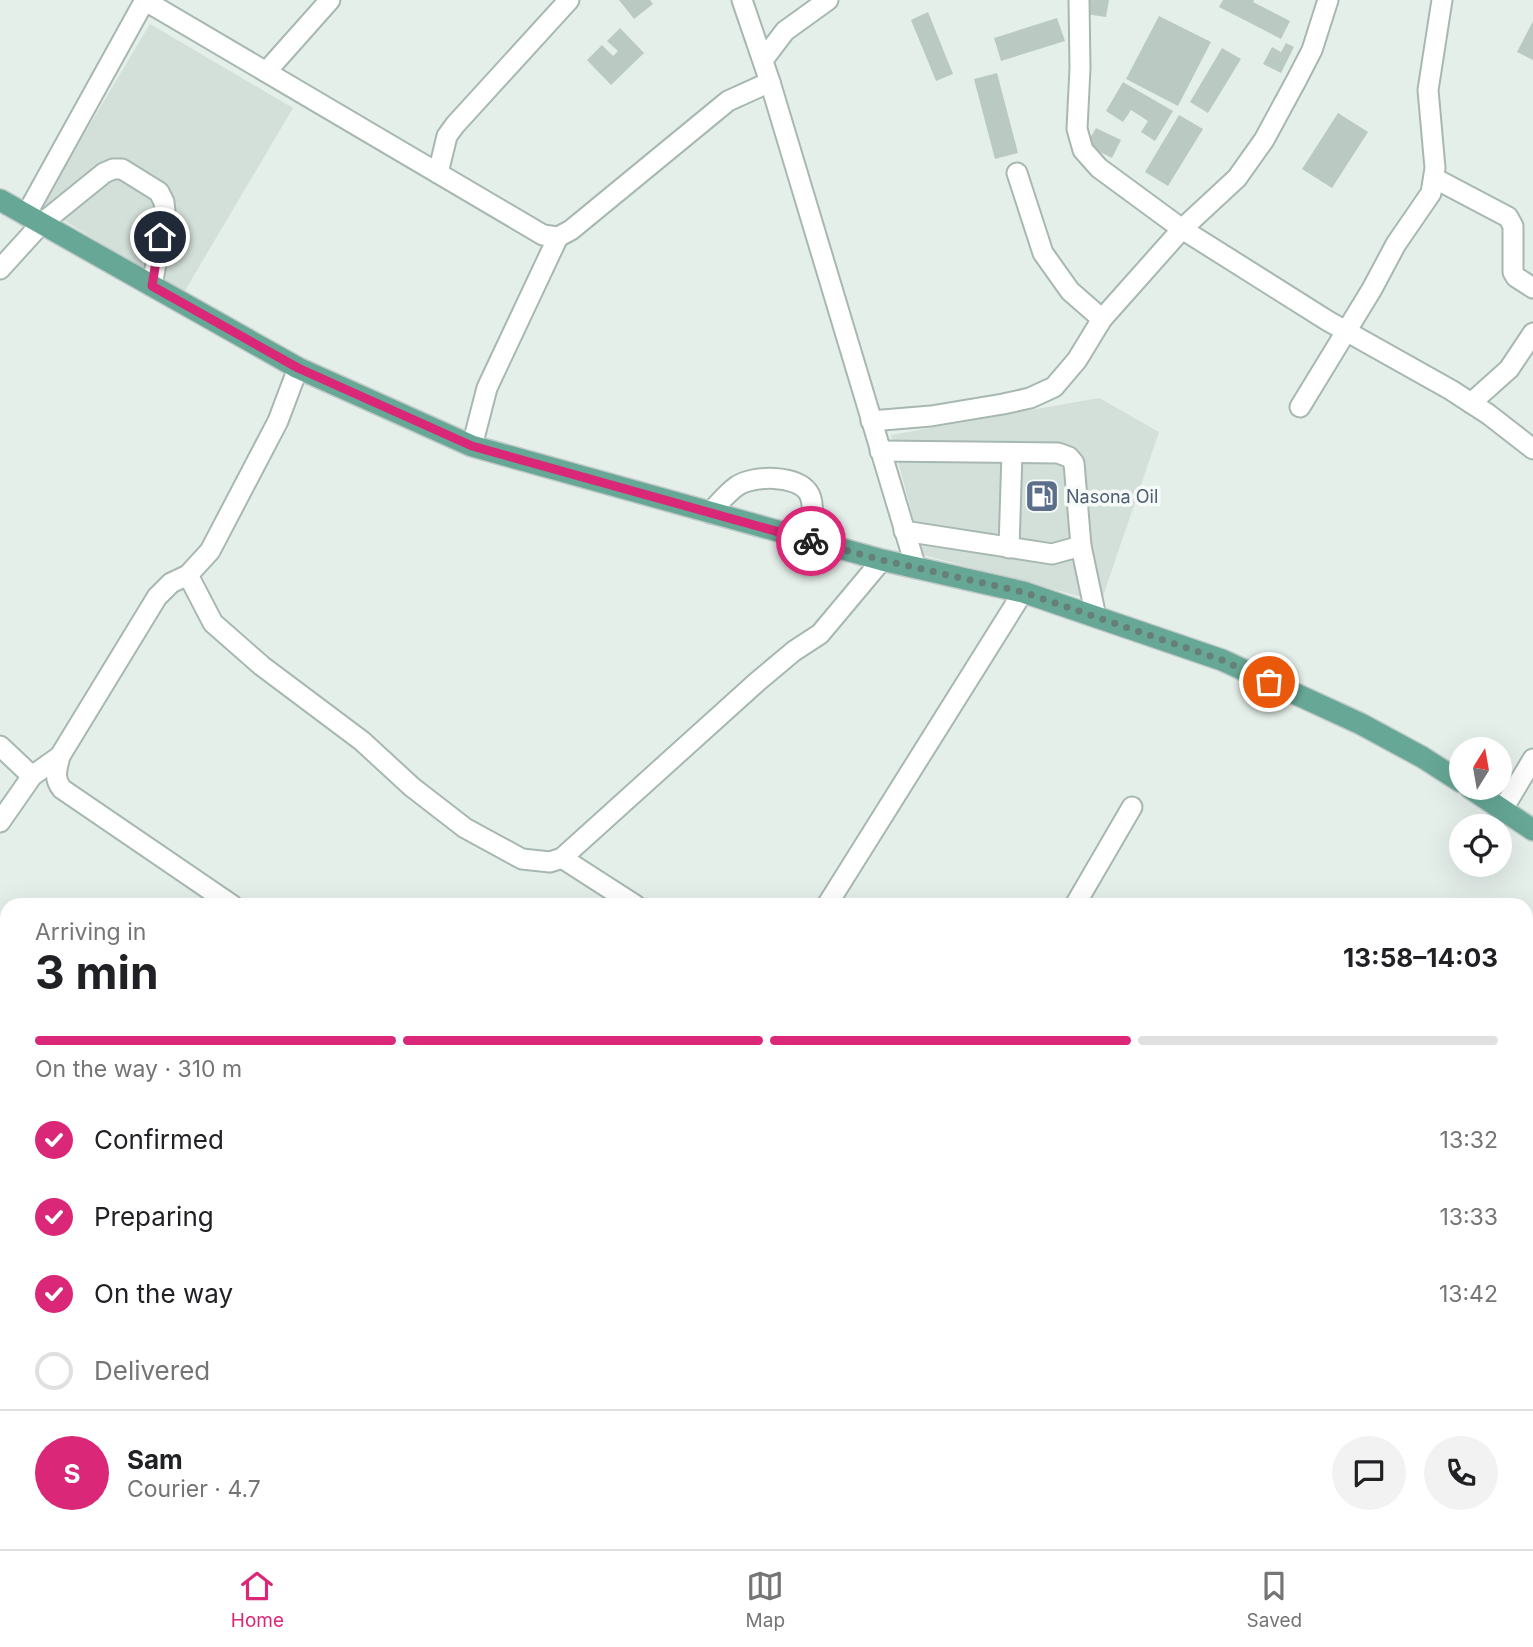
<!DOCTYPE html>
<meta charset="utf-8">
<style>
:root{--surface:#fff;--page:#f2f2f2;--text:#202124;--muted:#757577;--line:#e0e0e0;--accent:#db2777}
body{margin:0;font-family:Inter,sans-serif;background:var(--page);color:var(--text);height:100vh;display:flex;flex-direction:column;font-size:26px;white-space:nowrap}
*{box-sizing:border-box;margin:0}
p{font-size:23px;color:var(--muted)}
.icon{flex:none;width:38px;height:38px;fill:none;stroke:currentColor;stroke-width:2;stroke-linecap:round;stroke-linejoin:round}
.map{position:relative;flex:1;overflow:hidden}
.details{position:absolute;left:0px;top:898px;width:1533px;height:653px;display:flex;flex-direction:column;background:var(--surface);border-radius:21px 21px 0 0;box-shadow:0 7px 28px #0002}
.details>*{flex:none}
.needle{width:46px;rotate:11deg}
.buttons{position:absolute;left:1449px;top:737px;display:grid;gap:14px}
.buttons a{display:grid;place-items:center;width:63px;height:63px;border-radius:50%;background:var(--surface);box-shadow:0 7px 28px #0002;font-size:35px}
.pin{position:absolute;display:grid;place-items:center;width:60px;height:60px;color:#fff;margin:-30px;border:4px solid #fff;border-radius:50%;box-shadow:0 2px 7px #0007}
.courier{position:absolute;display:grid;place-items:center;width:70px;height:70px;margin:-35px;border:5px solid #db2777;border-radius:50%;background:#fff;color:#222;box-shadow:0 2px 9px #0007}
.head em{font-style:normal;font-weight:700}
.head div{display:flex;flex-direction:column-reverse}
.head{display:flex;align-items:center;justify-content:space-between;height:119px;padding:0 35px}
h1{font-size:46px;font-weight:700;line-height:52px}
.bar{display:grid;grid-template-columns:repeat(4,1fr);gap:10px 7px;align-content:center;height:84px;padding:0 35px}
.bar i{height:9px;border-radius:5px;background:var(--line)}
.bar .current{background:var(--accent)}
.bar p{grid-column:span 4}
.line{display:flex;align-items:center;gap:18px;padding:0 35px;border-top:2px solid var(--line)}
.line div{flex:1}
.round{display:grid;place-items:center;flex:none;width:74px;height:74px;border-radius:37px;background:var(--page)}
ol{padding:0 35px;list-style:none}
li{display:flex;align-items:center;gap:21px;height:77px}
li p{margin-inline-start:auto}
li .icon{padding:7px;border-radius:50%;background:var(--accent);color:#fff;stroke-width:4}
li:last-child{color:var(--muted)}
li i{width:38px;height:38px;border:4px solid var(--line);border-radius:50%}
.menu{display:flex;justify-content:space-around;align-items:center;height:98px;border-top:2px solid var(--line);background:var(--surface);font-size:19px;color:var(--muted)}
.menu a{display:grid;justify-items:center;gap:4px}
.menu .current{color:var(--accent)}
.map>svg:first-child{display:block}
.built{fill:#d3dfd9}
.building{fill:#bacac3}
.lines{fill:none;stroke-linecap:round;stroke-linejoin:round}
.minor-casing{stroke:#a7b8b1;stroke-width:23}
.major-casing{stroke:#c1cac8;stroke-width:24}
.minor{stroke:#fff;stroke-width:19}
.major{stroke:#66a795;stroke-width:21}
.done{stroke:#667f77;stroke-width:7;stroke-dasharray:0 12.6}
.route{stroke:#db2777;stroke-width:9}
.labels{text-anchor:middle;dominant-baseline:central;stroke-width:7;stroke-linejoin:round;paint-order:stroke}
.service-label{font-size:18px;fill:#4e5e75;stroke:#f6fbf8;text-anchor:start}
</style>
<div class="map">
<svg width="1533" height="1549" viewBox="0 0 1533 1549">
<rect width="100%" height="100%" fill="#e5efea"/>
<g class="built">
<polygon points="150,24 293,108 183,294 41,206"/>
<polygon points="1099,398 1159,432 1101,602 923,555 891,435"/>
</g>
<g class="building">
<polygon points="619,0 650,0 653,4 634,19"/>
<polygon points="1087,0 1109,0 1106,17 1085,14"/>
<polygon points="1223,0 1254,0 1253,2 1290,21 1281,39 1219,7"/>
<polygon points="928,12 953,74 936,81 911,20"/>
<polygon points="1159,16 1211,42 1178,106 1126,79"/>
<polygon points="1057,18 1065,41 1001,61 994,38"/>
<polygon points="1533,21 1533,60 1517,52"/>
<polygon points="620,28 644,53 611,85 587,60 602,45 613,56 618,51 607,41"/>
<polygon points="1286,43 1294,47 1281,73 1263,64 1272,47 1281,52"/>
<polygon points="1222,48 1241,59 1208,113 1190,102"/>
<polygon points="997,73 1018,153 995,159 974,79"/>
<polygon points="1123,82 1173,111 1155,141 1141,132 1148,121 1131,110 1123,122 1106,111"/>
<polygon points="1338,113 1368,132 1332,188 1302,169"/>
<polygon points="1179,115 1203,129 1168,186 1145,172"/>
<polygon points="1096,128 1121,140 1112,158 1086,145"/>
</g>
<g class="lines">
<g class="minor-casing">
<g id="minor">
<polyline points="144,0 543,235 558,237 571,230 728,101 770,82"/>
<polyline points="742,0 770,82 916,568"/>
<polyline points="1079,0 1080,68 1077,129 1083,150 1099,168 1182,229 1328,321 1451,390 1488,414 1533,449"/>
<polyline points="763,60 785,31 828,0"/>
<polyline points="266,72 330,0"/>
<polyline points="438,173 447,136 455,125 569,0"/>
<polyline points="1017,173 1043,253 1070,291 1102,319"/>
<polyline points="1434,178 1508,217 1513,226 1513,272 1516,277 1533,288"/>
<polyline points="26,215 145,0"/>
<polyline points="0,269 41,224 104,173 113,169 122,169 159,192 164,202 165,212 152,286"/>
<polyline points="1471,403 1509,369 1533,333"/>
<polyline points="1300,407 1372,289 1396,244 1431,193 1435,168 1428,90 1442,0"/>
<polyline points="871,421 931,416 1003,404 1030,398 1054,387 1077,360 1102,319 1182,229 1237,178 1264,140 1296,81 1312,50 1328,0"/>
<polyline points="472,446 487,388 558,237"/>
<polyline points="880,451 1058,453 1069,457 1074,463 1081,546"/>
<path d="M 710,513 C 718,504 727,493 737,486 C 753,475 796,475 808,492 C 816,503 811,527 811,541"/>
<polyline points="904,531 1052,554 1081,546 1096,617"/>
<polyline points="1009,548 1012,453"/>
<polyline points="188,575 213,623 262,666 362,741 412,787 465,828 522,859 550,862 562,858 757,682 794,651 820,634 882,560"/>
<polyline points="0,746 32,776"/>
<polyline points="1503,809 1533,759"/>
<polyline points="0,822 32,776 60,756"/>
<polyline points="562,858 635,905"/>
<path d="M 232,905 L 62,789 C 53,778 57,769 60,756 L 157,597 L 171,583 L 188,575 L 210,551 L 278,421 L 298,368"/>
<polyline points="827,905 1023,592"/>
<polyline points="1075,905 1132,807"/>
<polyline points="0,1284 7,1286"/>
<polyline points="0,1400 7,1395"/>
<polyline points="470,1544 480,1549"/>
<polyline points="1118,1544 1126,1549"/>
<polyline points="24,1549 27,1544"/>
<polyline points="646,1549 649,1544"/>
<polyline points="968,1549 969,1544"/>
<polyline points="1217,1549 1220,1544"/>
</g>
</g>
<g class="major-casing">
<g id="major">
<polyline points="0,200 298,368 472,446 882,560 1023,592 1222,660 1361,724 1422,757 1461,782"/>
<polyline points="1470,788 1533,830"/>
</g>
</g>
<use href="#minor" class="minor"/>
<use href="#major" class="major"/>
</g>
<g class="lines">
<polyline class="done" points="811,541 882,560 1023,592 1222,660 1269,682"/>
<polyline class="route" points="160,237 152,286 298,368 472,446 811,541"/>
</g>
<defs>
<g id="fuel-square" transform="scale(1.75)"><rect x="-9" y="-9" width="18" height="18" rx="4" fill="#5c6f8a" stroke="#f6fbf8"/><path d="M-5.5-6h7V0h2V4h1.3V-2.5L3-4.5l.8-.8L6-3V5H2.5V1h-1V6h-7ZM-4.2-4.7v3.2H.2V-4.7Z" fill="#fff"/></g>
</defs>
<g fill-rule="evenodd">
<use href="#fuel-square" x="1042" y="496"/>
</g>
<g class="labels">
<g class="service-label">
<text x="1066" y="496">Nasona Oil</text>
</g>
</g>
</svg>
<div class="buttons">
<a><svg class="needle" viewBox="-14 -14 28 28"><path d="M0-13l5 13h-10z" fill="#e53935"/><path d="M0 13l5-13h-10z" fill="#757577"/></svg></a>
<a><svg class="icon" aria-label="locate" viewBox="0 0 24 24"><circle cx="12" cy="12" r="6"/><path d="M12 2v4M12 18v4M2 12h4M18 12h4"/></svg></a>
</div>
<div class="pin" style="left:1269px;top:682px;background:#ea580c"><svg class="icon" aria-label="bag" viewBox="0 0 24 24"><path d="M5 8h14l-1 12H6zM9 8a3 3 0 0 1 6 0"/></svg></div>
<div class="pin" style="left:160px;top:237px;background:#1f2937"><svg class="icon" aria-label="home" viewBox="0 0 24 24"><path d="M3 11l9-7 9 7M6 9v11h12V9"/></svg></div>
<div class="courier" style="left:811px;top:541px"><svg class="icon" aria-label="bike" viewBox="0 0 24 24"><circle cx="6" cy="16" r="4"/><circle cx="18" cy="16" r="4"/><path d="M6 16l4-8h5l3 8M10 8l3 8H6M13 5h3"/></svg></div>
<section class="details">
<div class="head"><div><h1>3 min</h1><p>Arriving in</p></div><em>13:58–14:03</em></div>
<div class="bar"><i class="current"></i><i class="current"></i><i class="current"></i><i></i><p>On the way · 310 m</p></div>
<ol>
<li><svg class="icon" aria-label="check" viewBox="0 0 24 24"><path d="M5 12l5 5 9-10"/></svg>Confirmed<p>13:32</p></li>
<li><svg class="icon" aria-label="check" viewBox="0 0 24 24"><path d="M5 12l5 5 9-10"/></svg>Preparing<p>13:33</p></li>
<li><svg class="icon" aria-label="check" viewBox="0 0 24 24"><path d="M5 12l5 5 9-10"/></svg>On the way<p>13:42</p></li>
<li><i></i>Delivered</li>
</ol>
<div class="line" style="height:126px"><b class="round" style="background:var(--accent);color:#fff">S</b><div><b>Sam</b><p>Courier · 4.7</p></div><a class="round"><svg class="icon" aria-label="chat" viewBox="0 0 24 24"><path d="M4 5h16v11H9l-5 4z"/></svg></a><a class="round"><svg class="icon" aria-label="phone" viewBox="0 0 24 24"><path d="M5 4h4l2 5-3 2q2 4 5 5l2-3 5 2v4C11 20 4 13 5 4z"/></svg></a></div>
</section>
</div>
<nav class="menu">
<a class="current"><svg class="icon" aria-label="home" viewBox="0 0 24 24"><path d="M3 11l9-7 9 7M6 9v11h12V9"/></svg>Home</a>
<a><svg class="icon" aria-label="map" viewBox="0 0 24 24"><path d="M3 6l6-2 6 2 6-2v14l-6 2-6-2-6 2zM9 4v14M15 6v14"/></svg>Map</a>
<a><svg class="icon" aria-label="saved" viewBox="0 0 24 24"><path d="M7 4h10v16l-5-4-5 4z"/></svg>Saved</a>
</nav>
